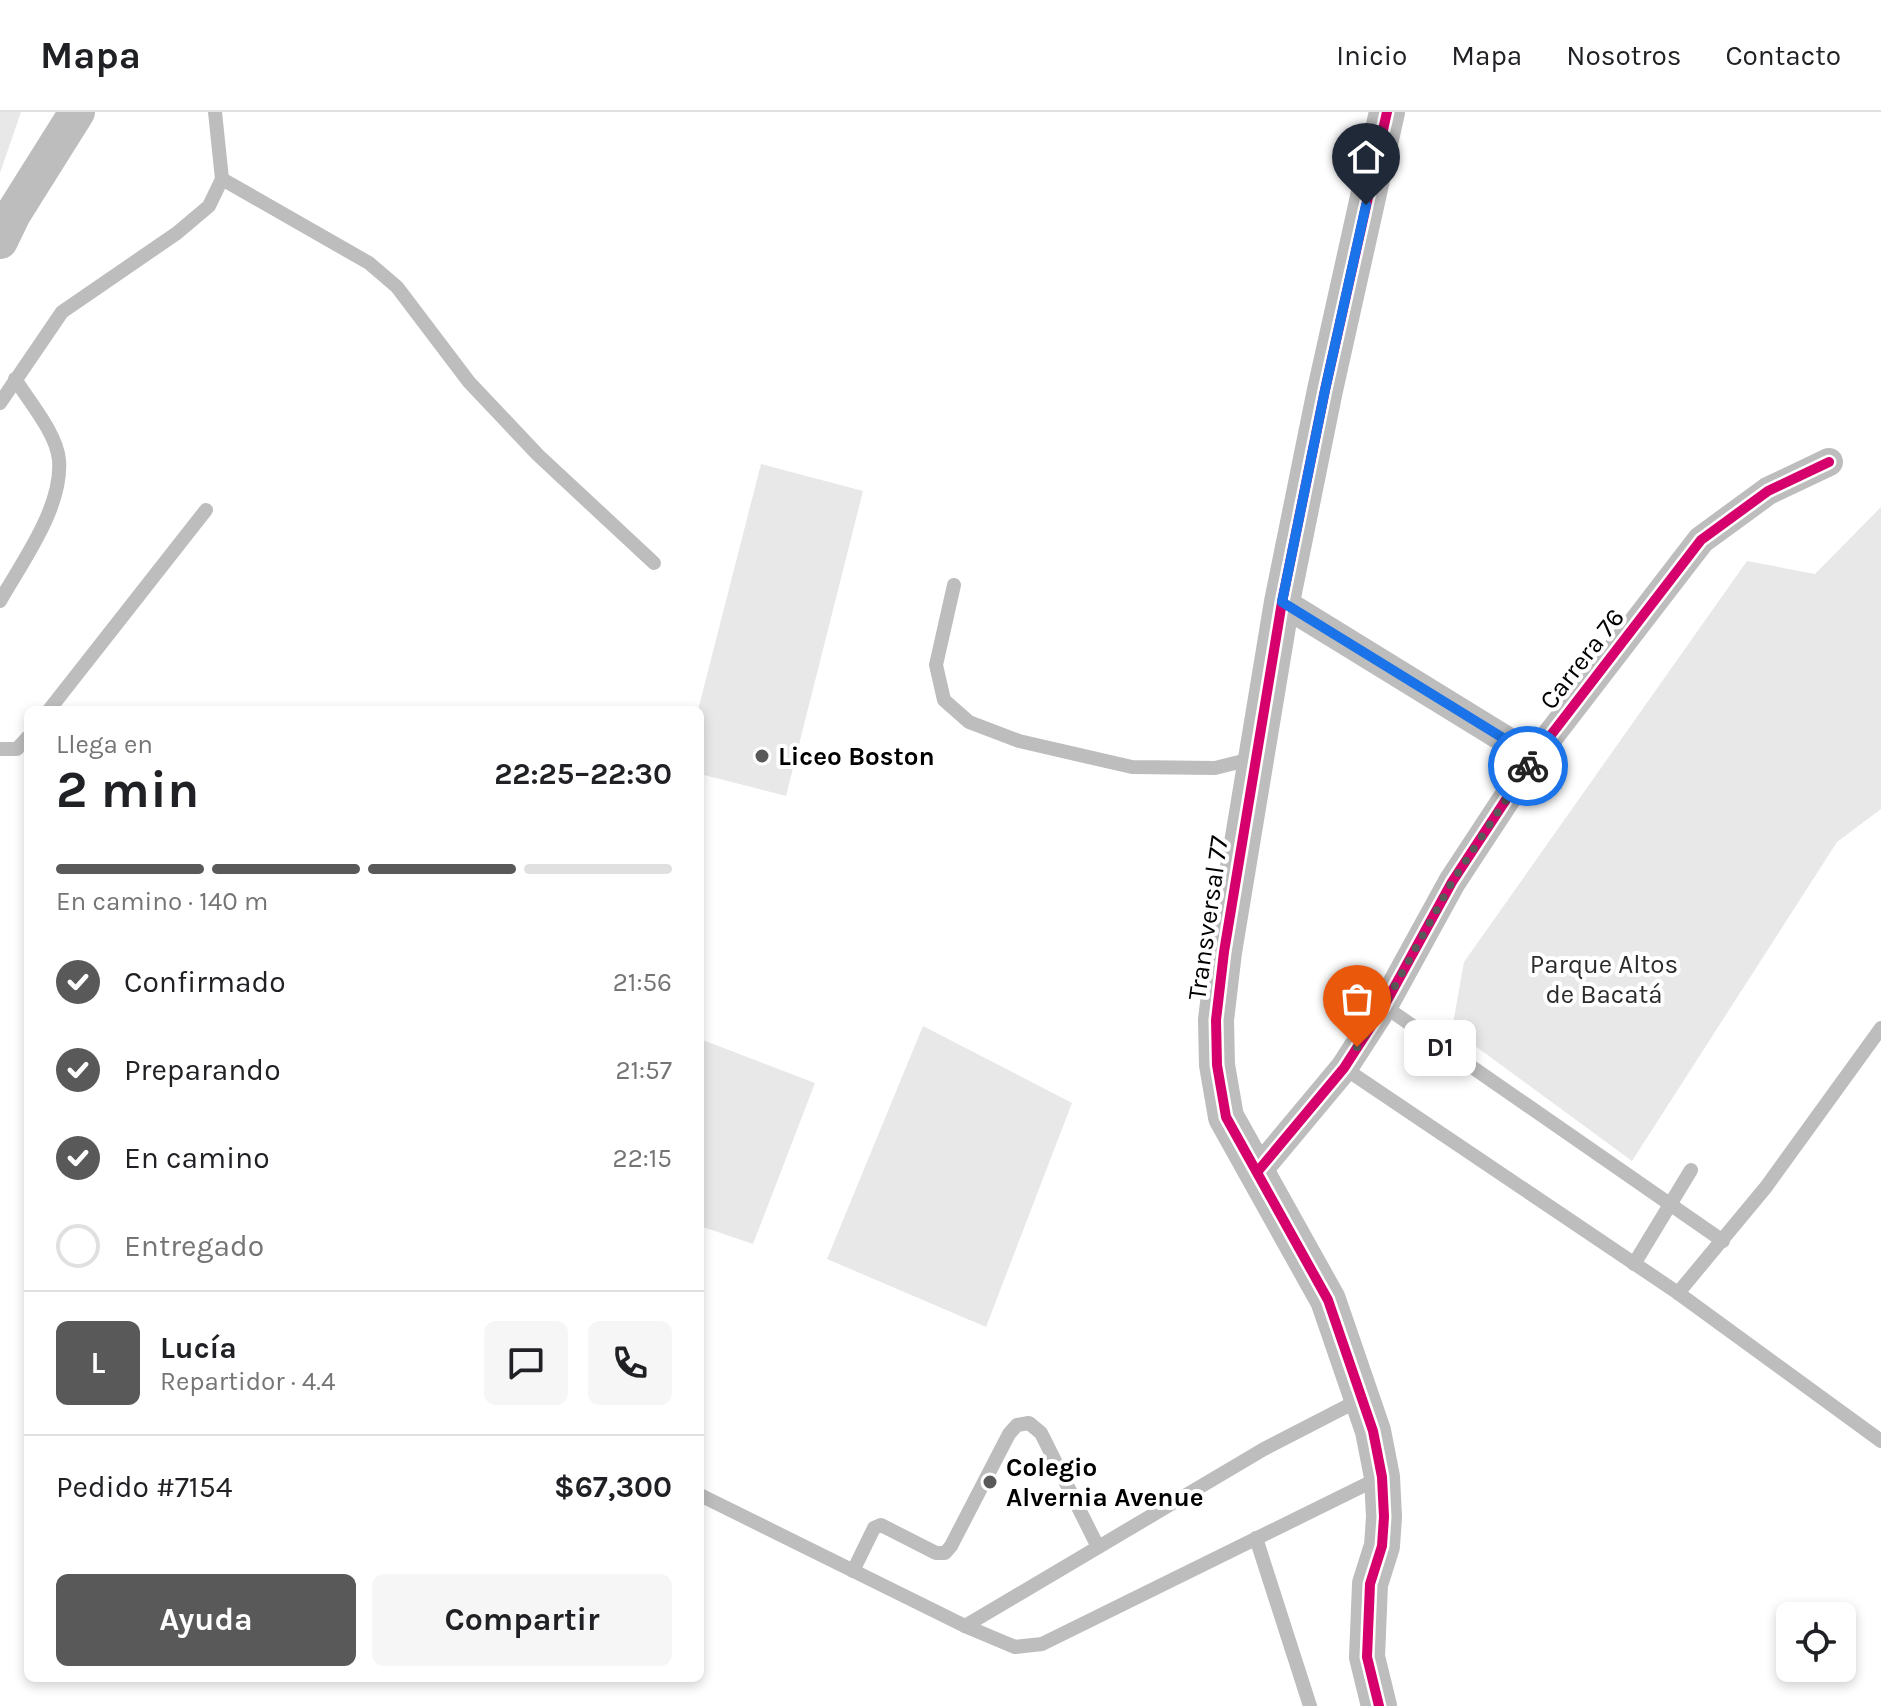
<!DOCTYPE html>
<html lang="es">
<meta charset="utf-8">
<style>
:root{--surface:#fff;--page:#f6f6f6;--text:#202124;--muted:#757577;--line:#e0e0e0;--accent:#595959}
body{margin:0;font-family:Karla,sans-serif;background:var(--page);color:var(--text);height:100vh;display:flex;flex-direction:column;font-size:30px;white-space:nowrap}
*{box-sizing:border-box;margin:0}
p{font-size:26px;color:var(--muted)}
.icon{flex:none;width:44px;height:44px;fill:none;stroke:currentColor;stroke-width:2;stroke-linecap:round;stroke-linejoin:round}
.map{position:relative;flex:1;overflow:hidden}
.panel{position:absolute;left:24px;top:594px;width:680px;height:976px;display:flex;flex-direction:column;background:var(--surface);border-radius:12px;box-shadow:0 4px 12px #0003}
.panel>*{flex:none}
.fabs{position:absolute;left:1776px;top:1490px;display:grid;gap:16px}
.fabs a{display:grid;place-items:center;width:80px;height:80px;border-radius:12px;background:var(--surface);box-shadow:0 4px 12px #0003;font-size:40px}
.pin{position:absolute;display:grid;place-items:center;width:68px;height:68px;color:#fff;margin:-82px -34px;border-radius:50% 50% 50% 0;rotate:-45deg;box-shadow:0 0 8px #0007}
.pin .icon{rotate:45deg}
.courier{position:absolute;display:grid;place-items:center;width:80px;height:80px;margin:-40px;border:6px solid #1a73e8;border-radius:50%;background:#fff;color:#222;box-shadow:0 2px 10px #0007}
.bubble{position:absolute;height:56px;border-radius:12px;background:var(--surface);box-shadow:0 4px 12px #0003;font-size:26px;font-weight:700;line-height:56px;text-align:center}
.headline em{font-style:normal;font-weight:700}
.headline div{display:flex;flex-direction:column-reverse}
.headline{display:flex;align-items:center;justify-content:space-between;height:136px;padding:0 32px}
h1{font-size:52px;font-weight:700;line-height:60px}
.bar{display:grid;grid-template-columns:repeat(4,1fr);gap:12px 8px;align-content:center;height:96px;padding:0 32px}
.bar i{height:10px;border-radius:6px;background:var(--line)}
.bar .current{background:var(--accent)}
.bar p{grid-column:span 4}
.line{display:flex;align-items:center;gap:20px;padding:0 32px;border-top:2px solid var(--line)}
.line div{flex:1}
.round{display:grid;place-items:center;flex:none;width:84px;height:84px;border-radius:12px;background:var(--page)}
ol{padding:0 32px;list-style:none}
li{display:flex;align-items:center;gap:24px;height:88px}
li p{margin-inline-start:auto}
li .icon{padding:8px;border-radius:50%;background:var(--accent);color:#fff;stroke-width:4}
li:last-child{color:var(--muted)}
li i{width:44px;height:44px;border:4px solid var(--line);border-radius:50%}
.action{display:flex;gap:16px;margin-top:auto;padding:16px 32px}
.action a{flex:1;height:92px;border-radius:12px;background:var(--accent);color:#fff;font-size:32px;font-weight:700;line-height:92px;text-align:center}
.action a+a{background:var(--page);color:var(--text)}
header{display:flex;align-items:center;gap:48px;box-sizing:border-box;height:112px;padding:0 40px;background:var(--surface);border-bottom:2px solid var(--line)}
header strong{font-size:38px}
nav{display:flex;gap:44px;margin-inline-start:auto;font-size:28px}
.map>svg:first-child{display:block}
.green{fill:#e8e8e8}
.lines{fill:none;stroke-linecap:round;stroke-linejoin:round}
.service{stroke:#bdbdbd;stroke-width:14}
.minor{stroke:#bdbdbd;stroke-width:28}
.tertiary{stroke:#bdbdbd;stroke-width:36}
.cycleway-casing{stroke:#fff;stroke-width:15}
.cycleway{stroke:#d6006c;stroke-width:10}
.done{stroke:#595959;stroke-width:8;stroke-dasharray:0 14.4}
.route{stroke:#1a73e8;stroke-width:10}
.poi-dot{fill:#595959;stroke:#fff;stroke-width:3}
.labels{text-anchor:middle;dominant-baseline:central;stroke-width:8;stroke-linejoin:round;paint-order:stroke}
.street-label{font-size:26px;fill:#000;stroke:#fff}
.poi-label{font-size:26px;font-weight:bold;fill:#000;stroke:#fff;text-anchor:start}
.park-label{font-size:26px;fill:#2c2c2c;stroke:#fff}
</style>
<header>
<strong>Mapa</strong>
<nav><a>Inicio</a><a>Mapa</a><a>Nosotros</a><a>Contacto</a></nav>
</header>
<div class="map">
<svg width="1881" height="1594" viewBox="0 0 1881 1594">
<rect width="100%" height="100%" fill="#fff"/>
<g class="green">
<polygon points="0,0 21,0 0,61"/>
<polygon points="761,352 863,379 786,684 700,662 698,598"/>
<polygon points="1881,395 1881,697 1837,730 1632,1049 1452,917 1464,850 1747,449 1815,462"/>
<polygon points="923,914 1072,991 986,1215 827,1147"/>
<polygon points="700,927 815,971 753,1132 700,1114"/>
</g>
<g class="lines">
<g class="service">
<polyline points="222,67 369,151 397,175 469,270 538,343 654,451"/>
<polyline points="0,291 62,200 177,121 209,94 222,67 215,0"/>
<polyline points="954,473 936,553 944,588 969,610 1019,629 1132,655 1215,656 1255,646"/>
<path d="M 0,489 C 22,450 63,395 59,348 C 57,322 29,289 15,267"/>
<polyline points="49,598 206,398"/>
<polyline points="0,637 17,637 28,625"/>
<polyline points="1384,894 1723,1129"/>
<polyline points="1344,956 1678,1181 1881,1329"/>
<polyline points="1634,1152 1691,1058"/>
<polyline points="1678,1181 1766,1075 1881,916"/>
<polyline points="700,1383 965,1514 1015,1535 1042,1532 1381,1365"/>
<polyline points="1256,1426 1310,1594"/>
<polyline points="853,1459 874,1416 881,1413 936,1441 945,1441 951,1434 1009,1322 1017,1313 1029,1311 1041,1321 1098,1435"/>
<polyline points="965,1514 1264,1337 1361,1287"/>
</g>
<g class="minor">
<polyline points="1282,490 1534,645"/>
<polyline points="1258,1059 1344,956 1384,894 1452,770 1534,645 1701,428 1768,379 1829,350"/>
</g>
<g class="tertiary">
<polyline points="0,129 13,102 77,0"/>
<polyline points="1379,1594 1367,1545 1370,1472 1382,1434 1384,1405 1382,1365 1373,1319 1328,1188 1226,1005 1217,953 1216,908 1224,840 1282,490 1325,278 1387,0"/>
</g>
<g class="cycleway-casing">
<g id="cycleway">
<polyline points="1258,1059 1344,956 1384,894 1452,770 1534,645 1701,428 1768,379 1829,350"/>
<polyline points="1379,1594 1367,1545 1370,1472 1382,1434 1384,1405 1382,1365 1373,1319 1328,1188 1226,1005 1217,953 1216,908 1224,840 1282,490 1325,278 1387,0"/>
</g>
</g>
<use href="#cycleway" class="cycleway"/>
</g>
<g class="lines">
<polyline class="done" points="1357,935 1384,894 1452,770 1528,654"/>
<polyline class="route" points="1366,93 1325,278 1282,490 1534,645 1528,654"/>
</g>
<g class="poi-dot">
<circle cx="762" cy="644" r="8"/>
<circle cx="990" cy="1370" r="8"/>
</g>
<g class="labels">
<g class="street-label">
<text transform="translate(1582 547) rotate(-52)">Carrera 76</text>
<text transform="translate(1208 806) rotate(-82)">Transversal 77</text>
</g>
<g class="poi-label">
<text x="778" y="644">Liceo Boston</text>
<text x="1006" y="1355">Colegio<tspan x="1006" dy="30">Alvernia Avenue</tspan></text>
</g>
<g class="park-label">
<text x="1604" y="852">Parque Altos<tspan x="1604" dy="30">de Bacatá</tspan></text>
</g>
</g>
</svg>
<div class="fabs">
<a><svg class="icon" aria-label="locate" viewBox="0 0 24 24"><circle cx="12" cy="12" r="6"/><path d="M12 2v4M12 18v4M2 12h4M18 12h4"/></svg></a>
</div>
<div class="pin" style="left:1357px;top:935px;background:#ea580c"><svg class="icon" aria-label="bag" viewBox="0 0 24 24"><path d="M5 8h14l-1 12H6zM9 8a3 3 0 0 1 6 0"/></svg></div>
<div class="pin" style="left:1366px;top:93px;background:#1f2937"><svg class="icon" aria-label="home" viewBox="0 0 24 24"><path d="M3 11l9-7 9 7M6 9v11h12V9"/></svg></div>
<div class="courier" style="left:1528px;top:654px"><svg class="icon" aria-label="bike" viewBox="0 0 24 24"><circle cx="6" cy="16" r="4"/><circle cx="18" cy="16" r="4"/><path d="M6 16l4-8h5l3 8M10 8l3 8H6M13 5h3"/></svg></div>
<div class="bubble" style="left:1404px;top:908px;width:72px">D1</div>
<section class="panel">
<div class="headline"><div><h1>2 min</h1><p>Llega en</p></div><em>22:25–22:30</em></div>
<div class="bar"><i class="current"></i><i class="current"></i><i class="current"></i><i></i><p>En camino · 140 m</p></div>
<ol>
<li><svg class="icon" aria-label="check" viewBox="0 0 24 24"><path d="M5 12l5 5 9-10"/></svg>Confirmado<p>21:56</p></li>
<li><svg class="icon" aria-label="check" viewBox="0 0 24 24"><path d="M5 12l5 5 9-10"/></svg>Preparando<p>21:57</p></li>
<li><svg class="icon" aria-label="check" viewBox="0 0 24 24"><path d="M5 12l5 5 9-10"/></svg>En camino<p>22:15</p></li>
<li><i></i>Entregado</li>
</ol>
<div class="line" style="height:144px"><b class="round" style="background:var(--accent);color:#fff">L</b><div><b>Lucía</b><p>Repartidor · 4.4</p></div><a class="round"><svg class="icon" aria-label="chat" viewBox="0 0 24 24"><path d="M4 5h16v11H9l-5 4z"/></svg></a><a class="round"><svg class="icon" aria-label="phone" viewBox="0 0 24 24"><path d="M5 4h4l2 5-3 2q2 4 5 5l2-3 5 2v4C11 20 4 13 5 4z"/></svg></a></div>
<div class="line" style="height:104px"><div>Pedido #7154</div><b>$67,300</b></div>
<div class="action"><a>Ayuda</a><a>Compartir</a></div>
</section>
</div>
